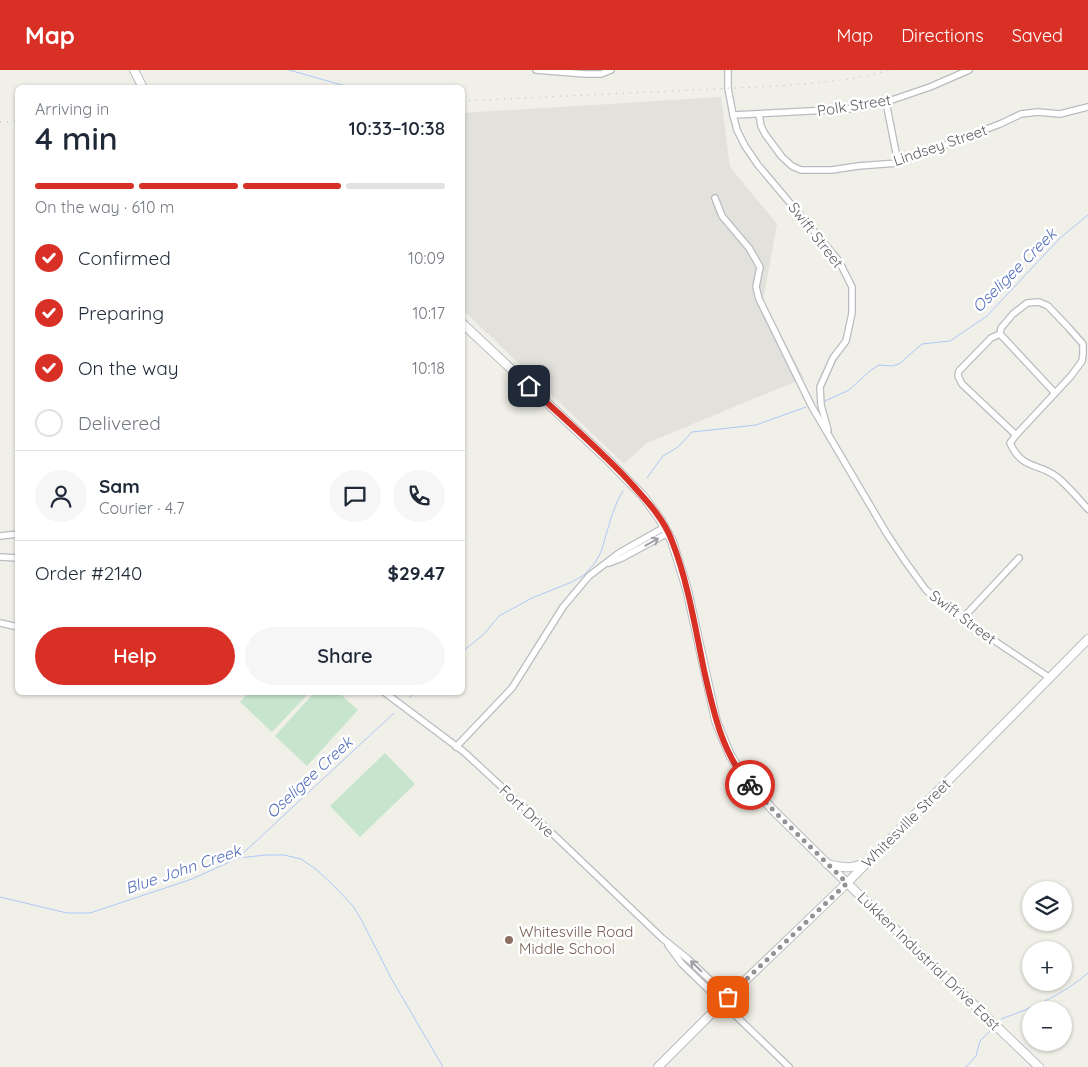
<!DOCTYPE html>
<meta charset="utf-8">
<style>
:root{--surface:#fff;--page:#f6f6f7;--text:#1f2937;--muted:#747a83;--line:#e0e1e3;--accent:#d93025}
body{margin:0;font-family:Quicksand,sans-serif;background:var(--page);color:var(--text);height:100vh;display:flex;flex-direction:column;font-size:19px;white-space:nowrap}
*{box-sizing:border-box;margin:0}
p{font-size:16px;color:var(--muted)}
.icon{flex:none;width:28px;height:28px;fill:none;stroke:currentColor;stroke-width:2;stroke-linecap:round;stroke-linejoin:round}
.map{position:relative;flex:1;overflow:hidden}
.sheet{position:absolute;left:15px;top:15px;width:450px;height:610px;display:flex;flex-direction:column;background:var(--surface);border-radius:8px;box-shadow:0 1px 4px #0004}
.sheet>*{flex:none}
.controls{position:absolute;left:1022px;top:811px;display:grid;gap:10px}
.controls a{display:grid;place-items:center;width:50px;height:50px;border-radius:50%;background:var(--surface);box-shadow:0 1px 4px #0004;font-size:25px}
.pin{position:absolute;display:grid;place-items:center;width:42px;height:42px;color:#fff;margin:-21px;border-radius:10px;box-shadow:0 2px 8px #0006}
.courier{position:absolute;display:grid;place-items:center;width:50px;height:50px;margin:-25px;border:4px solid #d93025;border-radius:50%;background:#fff;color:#222;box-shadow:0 1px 6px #0007}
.summary em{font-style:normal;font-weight:600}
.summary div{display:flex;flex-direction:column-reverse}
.summary{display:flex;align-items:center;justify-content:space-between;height:85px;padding:0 20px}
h1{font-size:32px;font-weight:600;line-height:38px}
.bar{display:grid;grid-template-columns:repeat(4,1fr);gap:8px 5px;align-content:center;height:60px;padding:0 20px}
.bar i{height:6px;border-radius:4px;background:var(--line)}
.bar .current{background:var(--accent)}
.bar p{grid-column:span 4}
.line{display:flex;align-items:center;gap:12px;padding:0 20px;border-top:1px solid var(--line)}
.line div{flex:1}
.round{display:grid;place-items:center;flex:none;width:52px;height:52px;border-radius:26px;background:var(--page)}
ol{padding:0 20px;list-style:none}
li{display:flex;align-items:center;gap:15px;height:55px}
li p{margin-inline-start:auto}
li .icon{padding:5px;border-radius:50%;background:var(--accent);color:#fff;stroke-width:4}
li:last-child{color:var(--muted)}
li i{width:28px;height:28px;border:2px solid var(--line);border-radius:50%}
.action{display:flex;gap:10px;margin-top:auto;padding:10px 20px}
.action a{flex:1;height:58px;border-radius:30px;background:var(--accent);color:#fff;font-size:20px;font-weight:600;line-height:58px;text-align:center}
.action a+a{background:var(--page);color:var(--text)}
header{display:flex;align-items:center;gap:30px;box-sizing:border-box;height:70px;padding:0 25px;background:var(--accent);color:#fff}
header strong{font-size:24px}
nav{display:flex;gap:28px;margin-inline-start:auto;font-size:18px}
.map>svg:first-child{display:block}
.industrial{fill:#e2e1dc}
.green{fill:#c7e5cd}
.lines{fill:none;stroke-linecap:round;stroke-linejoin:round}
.stream{stroke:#afc8f8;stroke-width:1}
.minor-casing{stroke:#babbc0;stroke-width:8}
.secondary-casing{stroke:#bbbcc2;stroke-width:10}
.minor{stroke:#fff;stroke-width:5.5}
.secondary{stroke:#fff;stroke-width:8}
.rail{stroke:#b7b8b8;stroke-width:1;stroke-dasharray:1 6;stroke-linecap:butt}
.oneway{stroke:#9fa0a3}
.done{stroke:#929394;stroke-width:5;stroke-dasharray:0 9}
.route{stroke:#d93025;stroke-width:6}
.education-dot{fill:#8d6e63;stroke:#fff;stroke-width:2}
.labels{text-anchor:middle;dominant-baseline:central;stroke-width:5;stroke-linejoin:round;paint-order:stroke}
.street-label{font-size:15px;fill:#5f6166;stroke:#fff}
.education-label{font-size:15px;fill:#785e54;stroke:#fff;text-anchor:start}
.water-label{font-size:16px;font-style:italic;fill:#536ebb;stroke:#fff}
</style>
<header>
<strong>Map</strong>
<nav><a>Map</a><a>Directions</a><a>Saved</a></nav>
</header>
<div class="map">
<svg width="1088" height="997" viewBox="0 0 1088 997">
<rect width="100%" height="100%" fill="#f0f0e8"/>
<polygon class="industrial" points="721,27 730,97 777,154 763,231 804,308 647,373 624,394 463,240 462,43"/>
<g class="green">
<polygon points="248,623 248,622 309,623 272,662 240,632"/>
<polygon points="314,623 339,623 358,640 307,696 275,666"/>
<polygon points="385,683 415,714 360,767 330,736"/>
</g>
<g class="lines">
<g class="stream">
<polyline points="289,0 342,15 360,18"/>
<polyline points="825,331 849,320 871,300 879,295 892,296 899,294 922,274 950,271 987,246 1060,168 1088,145"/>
<polyline points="647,408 663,386 678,377 692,362 756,355 806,337"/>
<polyline points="462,582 484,564 499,546 532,528 572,512 584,505 595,493 601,482 611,448 617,432 623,421"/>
<polyline points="410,627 416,622"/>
<polyline points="239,787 394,643"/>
<polyline points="0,827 67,843 90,843 192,809 238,788 266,785 284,785 301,789 317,800 335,817 353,836 362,851 391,908 443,997"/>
<path d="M 1001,949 C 1032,938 1063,925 1088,903"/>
<polyline points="966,997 976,986 980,971 990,961"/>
</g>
<g class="minor-casing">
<g id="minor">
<polyline points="536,0 585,4 601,4 611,0"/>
<polyline points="728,0 728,18 733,45 737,60 745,76 758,95 839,191 852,217 852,243 846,271 833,288 820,317 821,335 828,360"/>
<polyline points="886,32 898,93"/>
<polyline points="759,44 761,56 765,64 782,87 792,96 801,100 832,100 858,96 898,93 1000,54 1021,44 1038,42 1060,44 1088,37"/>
<polyline points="733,45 848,39 886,32 930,17 969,0"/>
<polyline points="715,128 722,146 749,178 760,197 756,217 759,229 812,337 887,464 905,491 926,520 962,549 1050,608"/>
<polyline points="1000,264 1055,323"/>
<path d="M 1016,365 L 962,314 L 958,306 L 959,301 L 991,268 L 1000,264 L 1001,258 L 1013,244 L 1027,233 L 1039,232 L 1048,236 L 1068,257 L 1083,274 L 1083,285 L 1082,291 L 1071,306 L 1016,365 L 1010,373 C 1023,401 1038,392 1057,407 C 1068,416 1078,428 1088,439"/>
<polyline points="0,466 18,464"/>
<polyline points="0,487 18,488"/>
<polyline points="609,493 622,488 668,463"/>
<polyline points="962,549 1019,488"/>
<polyline points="0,553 18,557"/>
<polyline points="384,622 464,682 555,766 662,868 688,889 728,927"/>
<polyline points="456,677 512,618 563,537 589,506 619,483 665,457"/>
<polyline points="668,875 682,894 789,997"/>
</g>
</g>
<g class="secondary-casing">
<g id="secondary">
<polyline points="134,0 143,18"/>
<polyline points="462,253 606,388 643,426 660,449 672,471 687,519 716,651 730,685 747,712 774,741 847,813 1039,997"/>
<path d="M 827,794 C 842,797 850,800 864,793"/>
<polyline points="658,997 728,927 847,813 1088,569"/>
</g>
</g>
<use href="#minor" class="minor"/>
<use href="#secondary" class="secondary"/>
<g class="rail">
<path d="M 462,31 L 776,16 C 813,13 854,11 889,0"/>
<polyline points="0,52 18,51"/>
</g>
</g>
<defs><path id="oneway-shaft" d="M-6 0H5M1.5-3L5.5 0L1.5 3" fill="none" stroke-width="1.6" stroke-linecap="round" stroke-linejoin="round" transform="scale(1.25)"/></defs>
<g class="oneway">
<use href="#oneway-shaft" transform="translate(652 472) rotate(-29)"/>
<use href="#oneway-shaft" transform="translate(696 896) rotate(-136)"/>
</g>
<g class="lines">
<polyline class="done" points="728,927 847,813 774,741 750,715"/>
<path class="route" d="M 529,316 C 562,347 597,377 628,410 C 645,429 663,447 672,471 C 688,512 695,557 704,600 C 713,640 722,684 750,715"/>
</g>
<circle class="education-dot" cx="509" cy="870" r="5"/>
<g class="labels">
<g class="street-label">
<text transform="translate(854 35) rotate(-9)">Polk Street</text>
<text transform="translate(940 75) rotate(-19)">Lindsey Street</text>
<text transform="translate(816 165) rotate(52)">Swift Street</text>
<text transform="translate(963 547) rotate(37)">Swift Street</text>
<text transform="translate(527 741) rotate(43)">Fort Drive</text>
<text transform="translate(906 753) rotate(-45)">Whitesville Street</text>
<text transform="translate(929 891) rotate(44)">Lukken Industrial Drive East</text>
</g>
<g class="education-label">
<text x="519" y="861">Whitesville Road<tspan x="519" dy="17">Middle School</tspan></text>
</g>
<g class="water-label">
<text transform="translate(1014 200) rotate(-45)">Oseligee Creek</text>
<text transform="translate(309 707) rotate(-43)">Oseligee Creek</text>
<text transform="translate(183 799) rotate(-19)">Blue John Creek</text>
</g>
</g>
</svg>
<div class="controls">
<a><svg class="icon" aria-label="layers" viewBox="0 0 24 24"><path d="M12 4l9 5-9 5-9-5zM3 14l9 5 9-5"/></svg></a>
<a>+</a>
<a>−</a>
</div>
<div class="pin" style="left:728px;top:927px;background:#ea580c"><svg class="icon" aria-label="bag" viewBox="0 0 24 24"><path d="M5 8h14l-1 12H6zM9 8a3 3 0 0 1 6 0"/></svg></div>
<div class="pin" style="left:529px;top:316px;background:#1f2937"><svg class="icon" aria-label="home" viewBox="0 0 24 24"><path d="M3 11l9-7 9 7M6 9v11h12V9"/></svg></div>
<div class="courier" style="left:750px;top:715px"><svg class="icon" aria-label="bike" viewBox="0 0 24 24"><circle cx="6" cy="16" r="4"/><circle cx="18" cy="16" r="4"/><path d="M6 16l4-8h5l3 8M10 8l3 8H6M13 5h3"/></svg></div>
<section class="sheet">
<div class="summary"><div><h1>4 min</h1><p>Arriving in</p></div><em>10:33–10:38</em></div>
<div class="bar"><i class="current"></i><i class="current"></i><i class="current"></i><i></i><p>On the way · 610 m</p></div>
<ol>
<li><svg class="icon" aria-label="check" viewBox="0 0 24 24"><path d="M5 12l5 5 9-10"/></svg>Confirmed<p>10:09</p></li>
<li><svg class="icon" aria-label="check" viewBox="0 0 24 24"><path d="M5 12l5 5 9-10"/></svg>Preparing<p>10:17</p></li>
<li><svg class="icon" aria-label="check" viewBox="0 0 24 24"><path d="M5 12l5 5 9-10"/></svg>On the way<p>10:18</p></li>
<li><i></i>Delivered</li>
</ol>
<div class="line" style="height:90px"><a class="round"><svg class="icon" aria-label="person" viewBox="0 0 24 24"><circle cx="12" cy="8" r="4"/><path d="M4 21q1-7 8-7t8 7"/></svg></a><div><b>Sam</b><p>Courier · 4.7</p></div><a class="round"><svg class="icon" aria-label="chat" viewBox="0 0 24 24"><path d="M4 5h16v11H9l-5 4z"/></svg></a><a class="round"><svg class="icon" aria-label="phone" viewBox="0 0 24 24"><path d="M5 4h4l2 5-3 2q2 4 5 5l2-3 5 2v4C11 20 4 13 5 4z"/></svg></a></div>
<div class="line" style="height:65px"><div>Order #2140</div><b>$29.47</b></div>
<div class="action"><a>Help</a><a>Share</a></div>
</section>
</div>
